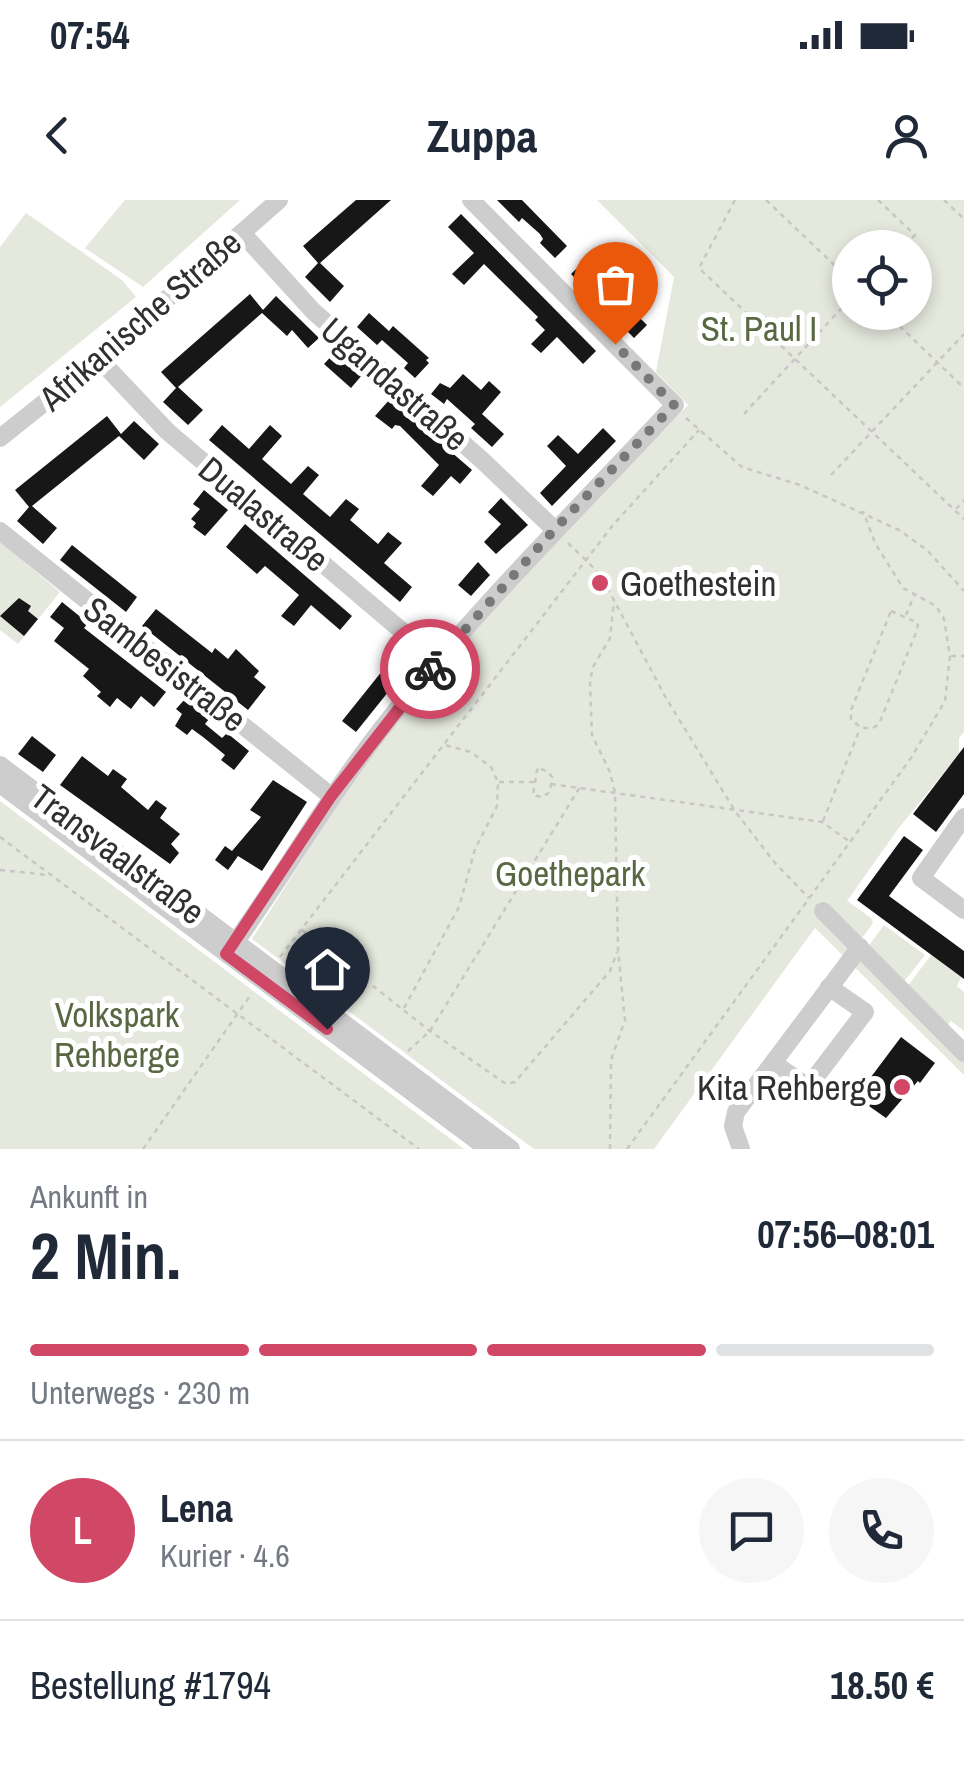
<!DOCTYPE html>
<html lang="de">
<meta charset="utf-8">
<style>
:root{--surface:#fff;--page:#f6f6f7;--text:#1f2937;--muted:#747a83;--line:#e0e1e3;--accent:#d14867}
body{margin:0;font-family:"Archivo Narrow",sans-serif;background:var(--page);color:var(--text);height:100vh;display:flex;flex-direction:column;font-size:38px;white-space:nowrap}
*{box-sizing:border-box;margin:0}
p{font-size:32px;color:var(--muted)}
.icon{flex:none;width:55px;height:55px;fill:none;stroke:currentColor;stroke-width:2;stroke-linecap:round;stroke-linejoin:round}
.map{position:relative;height:949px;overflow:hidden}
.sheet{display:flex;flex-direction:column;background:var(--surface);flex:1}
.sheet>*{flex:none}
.controls{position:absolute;left:832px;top:30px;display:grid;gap:20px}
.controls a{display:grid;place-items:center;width:100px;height:100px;border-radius:50%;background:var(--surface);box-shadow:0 5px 15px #0003;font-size:50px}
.pin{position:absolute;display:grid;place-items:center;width:85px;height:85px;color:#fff;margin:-102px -42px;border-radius:50% 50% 50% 0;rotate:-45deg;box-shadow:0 0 10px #0007}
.pin .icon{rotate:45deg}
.courier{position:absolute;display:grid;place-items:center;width:100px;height:100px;margin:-50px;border:8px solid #d14867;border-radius:50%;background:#fff;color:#222;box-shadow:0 2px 12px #0007}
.summary em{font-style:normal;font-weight:800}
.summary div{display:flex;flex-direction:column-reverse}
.summary{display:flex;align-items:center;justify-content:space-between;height:170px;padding:0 30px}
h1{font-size:65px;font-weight:800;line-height:75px}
.bar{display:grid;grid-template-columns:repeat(4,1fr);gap:15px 10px;align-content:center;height:120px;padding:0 30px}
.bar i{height:12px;border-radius:8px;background:var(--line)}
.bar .on{background:var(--accent)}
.bar p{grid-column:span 4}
.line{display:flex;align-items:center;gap:25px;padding:0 30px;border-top:2px solid var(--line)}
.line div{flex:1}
.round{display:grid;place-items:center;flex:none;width:105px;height:105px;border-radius:52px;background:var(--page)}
.status{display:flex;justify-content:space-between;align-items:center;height:70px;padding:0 50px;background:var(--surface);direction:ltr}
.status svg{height:28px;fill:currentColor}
header{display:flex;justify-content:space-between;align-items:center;height:130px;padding:0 30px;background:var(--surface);font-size:45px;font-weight:800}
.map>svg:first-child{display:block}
.green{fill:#e5e8dd;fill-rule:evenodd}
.building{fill:#171717}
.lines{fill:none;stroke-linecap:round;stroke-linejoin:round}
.path{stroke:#c7c7c7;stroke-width:2.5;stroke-dasharray:5 5;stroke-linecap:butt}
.minor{stroke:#cdcdcd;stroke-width:18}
.done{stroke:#787878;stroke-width:10;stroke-dasharray:0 18}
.route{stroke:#d14867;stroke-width:12}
.poi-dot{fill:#d14867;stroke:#fff;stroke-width:4}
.labels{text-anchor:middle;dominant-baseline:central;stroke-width:10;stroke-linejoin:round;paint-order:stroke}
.street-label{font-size:35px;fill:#303030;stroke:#fff}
.park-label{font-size:35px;fill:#596742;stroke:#fff}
.poi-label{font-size:35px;fill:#303030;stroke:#fff;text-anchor:start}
</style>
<div class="status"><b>07:54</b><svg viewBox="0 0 49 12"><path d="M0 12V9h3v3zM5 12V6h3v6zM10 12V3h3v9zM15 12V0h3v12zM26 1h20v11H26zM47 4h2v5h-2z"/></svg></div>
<header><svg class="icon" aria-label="back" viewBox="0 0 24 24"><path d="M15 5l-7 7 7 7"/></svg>Zuppa<svg class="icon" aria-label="person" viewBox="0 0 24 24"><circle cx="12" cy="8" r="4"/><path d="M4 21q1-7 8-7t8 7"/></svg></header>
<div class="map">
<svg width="964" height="949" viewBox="0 0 964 949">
<rect width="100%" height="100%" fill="#fff"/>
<g class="green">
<polygon points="125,0 240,0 143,87 85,48"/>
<path d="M 597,0 L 964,0 L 964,532 L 959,538 L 959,554 L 898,629 L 847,701 L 871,718 L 873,723 L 860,741 L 867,748 L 884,725 L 925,755 L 903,783 L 907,787 L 931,755 L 961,777 L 957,786 L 964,792 L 964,831 L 951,821 L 946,827 L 964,845 L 964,875 L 815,728 L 654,949 L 534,949 L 252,739 C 296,671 337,601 386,536 C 475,417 585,312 688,205 L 656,172 L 674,77 ZM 850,48 L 915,48 L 915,112 L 850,112 Z"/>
<polygon points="26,13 122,80 136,97 0,207 0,47"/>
<polygon points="0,342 60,392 18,444 0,430"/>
<polygon points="0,601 464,949 0,949"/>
</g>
<g class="building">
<polygon points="356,0 391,0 320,63 344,86 330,102 305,77 318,63 303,46"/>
<polygon points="497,0 522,0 567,46 555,58 540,43 543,39 540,34 522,18 519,22"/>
<polygon points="461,14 596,151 583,164 557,137 541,153 531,144 545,130 535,120 538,117 484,64 464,85 452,74 474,53 448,27"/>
<polygon points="584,61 611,87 630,69 639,79 624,94 637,107 633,111 647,125 634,138 571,74"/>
<polygon points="250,94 263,110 276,96 319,138 308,148 292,130 287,136 262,113 178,187 203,210 188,225 163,202 176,188 161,172"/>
<polygon points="369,113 389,131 393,126 429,158 426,160 429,163 415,178 404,168 408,163 382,140 377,145 357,127"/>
<polygon points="337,150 363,174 351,188 324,164"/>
<polygon points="463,174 481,190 489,181 501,192 482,214 504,234 492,247 471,228 475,224 447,199 444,204 431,194 440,183 450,188"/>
<polygon points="390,199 472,270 460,284 451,276 433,296 421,286 439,265 400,226 395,225 392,229 375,216"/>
<polygon points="107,216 121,234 134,221 159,244 144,260 119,236 32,306 57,328 43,344 17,321 29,307 15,290"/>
<polygon points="222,225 249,249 270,225 282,236 262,259 291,284 308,266 319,275 303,294 330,317 346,299 359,309 350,320 378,344 388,332 402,343 384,363 412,387 400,402 209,240"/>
<polygon points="603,228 616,241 552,306 540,293 566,266 547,246 558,235 578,254"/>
<polygon points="204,290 228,310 205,336 193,327 196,323 191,319 200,309 193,304"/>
<polygon points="501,298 528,325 496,354 484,342 501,324 488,312"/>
<polygon points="245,324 352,416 340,430 311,405 294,426 281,416 299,395 265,366 257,374 226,347"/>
<polygon points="72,345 137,397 126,412 60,360"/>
<polygon points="478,362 490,375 471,396 458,385"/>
<polygon points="19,398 31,406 28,411 38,419 24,436 0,416"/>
<polygon points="62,402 88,423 84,428 166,492 154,507 141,496 131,509 117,498 110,507 97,496 101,492 83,476 89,469 54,441 64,428 50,417"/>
<polygon points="156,409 212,453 215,448 228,459 236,449 259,471 254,477 266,487 248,510 142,426"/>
<polygon points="395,455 409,466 356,532 342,521"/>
<polygon points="185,499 209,519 205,524 222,538 227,533 249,551 234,570 221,560 225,555 203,537 192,529 187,535 175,526 182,514 176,509"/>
<polygon points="32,536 56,555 43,572 18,554"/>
<polygon points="964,547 964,594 936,632 913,614"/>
<polygon points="82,556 108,576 113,569 127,579 121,587 148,610 156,600 167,608 160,618 180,634 171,644 179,653 170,664 60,585"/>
<polygon points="273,580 307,602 262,671 238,656 228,670 215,660 225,646 232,651 261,617 250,610"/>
<polygon points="904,636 923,650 889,696 964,751 964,779 857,700"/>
<polygon points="901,837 935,863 920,883 918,881 886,918 856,897"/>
</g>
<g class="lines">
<g class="path">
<polyline points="735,0 699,68 964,319"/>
<polyline points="766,0 850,80"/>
<polyline points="878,0 915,35 901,48"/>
<polyline points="944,0 964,19"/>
<polyline points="885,112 964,188"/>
<polyline points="744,214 850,99"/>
<polyline points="686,218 742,267 800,285 899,330 927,350 964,391"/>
<polyline points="831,275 964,134"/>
<polyline points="956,309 964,300"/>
<polyline points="568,343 600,374 666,498 735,611 775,663 809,698"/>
<polygon points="891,411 918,423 917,430 879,524 873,528 861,528 851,519 851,510"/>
<polyline points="906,415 914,396"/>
<polyline points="951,456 964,456"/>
<polygon points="541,569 548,572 552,577 550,592 542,597 533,595 537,570"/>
<polyline points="499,582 535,582"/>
<polyline points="551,584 822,622 850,642"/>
<polyline points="823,621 859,531"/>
<polyline points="0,637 419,949"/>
<polyline points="0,670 48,675"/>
<polyline points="302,730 430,831 506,884 515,882 610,771 617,752"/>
<polyline points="280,757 613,325 699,230"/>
<polyline points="404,808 459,707 475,649 497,606 498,582 491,567 471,552 445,545"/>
<polyline points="408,851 430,831 580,587"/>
<polyline points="143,949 252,793"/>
<polyline points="610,949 611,860 625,820 618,751 615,593 610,572 592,535 590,481 593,467 610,438 614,401"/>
<polyline points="627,949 911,558 945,501 950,456 944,419 936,406 903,388 875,343 863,311"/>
</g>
<g class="minor">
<polyline points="242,33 313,111 483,261 555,330"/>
<polyline points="99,159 167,231 436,460"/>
<polyline points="0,238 99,159 279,0"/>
<polyline points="0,331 331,596"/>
<polyline points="0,565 511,949"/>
<polyline points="0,584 488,949"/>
<polyline points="964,617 921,678 964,710"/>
<polyline points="823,711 964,853"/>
<path d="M 227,754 C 281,680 326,600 383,527 C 472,413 576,311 675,205 L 471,0"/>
<polyline points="773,863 808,887 865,812 829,787"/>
<polyline points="741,949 733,926 736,912 860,747"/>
</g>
</g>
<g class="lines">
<polyline class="done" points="430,469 554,330 674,205 615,144"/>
<polyline class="route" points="327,829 226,754 331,596 430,469"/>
</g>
<g class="poi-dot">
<circle cx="600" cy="383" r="10"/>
<circle cx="902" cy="887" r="10"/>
</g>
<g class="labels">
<g class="street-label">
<text transform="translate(140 120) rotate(-41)">Afrikanische Straße</text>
<text transform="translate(395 184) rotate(41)">Ugandastraße</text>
<text transform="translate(264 314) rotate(40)">Dualastraße</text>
<text transform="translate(165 464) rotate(38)">Sambesistraße</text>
<text transform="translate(118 654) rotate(37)">Transvaalstraße</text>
</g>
<g class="park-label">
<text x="759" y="128">St. Paul I</text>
<text x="570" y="673">Goethepark</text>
<text x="117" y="814">Volkspark<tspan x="117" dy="40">Rehberge</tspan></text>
</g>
<g class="poi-label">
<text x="620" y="383">Goethestein</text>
<text x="882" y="887" text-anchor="end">Kita Rehberge</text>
</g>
</g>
</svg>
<div class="controls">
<a><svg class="icon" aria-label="locate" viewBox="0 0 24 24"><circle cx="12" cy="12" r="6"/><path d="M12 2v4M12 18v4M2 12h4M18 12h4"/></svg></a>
</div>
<div class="pin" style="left:615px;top:144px;background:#ea580c"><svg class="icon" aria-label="bag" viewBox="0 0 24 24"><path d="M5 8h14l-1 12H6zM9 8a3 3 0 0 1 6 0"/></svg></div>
<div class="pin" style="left:327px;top:829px;background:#1f2937"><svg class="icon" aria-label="home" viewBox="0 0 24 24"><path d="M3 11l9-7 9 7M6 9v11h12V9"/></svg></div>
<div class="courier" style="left:430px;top:469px"><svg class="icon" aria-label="bike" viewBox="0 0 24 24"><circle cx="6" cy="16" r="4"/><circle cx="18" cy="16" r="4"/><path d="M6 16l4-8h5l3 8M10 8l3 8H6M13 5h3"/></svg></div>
</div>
<section class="sheet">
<div class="summary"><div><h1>2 Min.</h1><p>Ankunft in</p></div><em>07:56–08:01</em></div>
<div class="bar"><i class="on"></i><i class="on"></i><i class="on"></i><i></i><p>Unterwegs · 230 m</p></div>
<div class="line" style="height:180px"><b class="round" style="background:var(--accent);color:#fff">L</b><div><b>Lena</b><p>Kurier · 4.6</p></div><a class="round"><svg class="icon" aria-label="chat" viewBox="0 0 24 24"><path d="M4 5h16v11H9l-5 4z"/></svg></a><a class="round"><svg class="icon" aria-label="phone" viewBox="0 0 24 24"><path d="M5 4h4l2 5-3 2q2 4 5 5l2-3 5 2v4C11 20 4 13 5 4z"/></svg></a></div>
<div class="line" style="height:130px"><div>Bestellung #1794</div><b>18.50 €</b></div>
</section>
